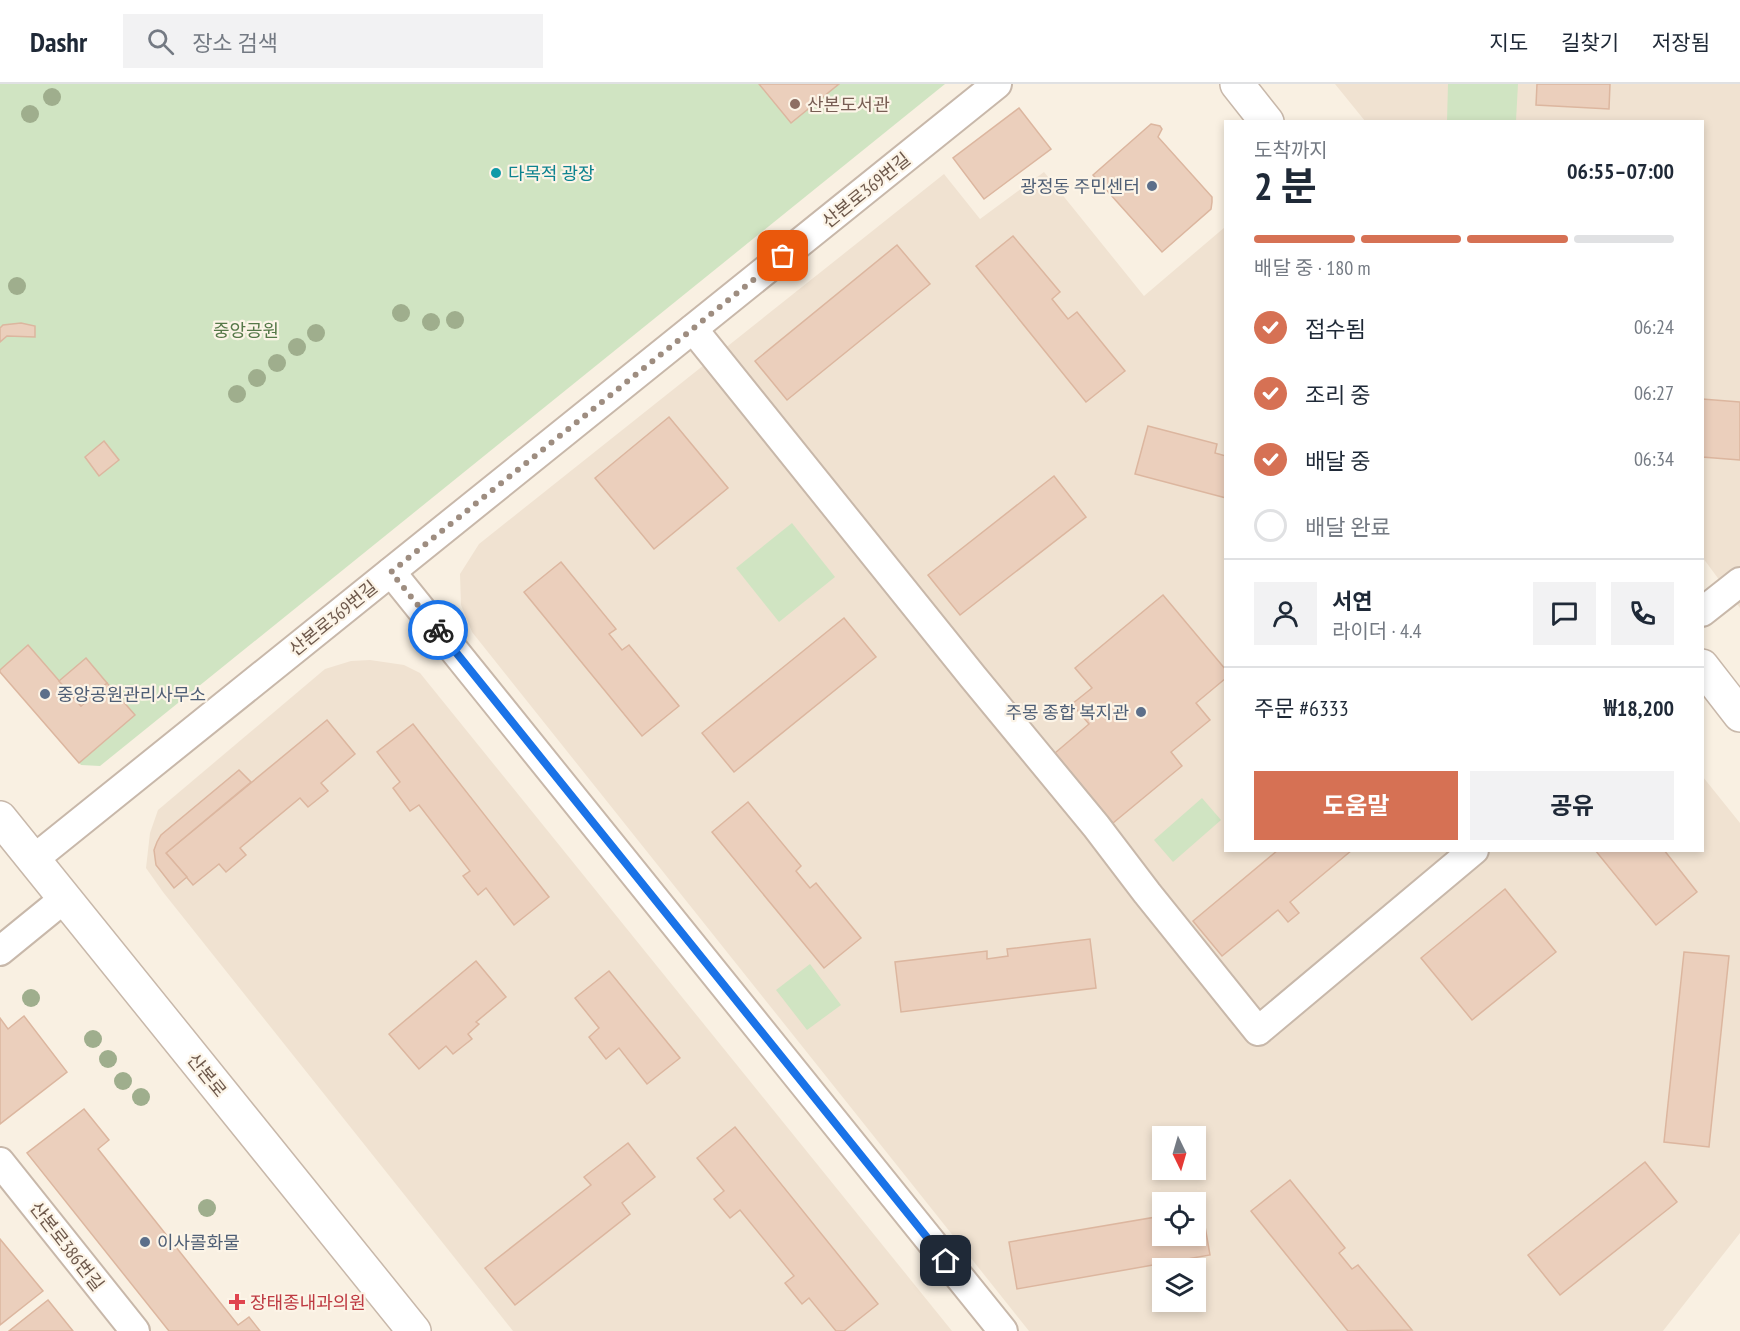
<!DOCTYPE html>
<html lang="ko">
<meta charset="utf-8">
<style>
:root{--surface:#fff;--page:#f2f2f3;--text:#1f2937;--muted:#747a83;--line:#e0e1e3;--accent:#d67154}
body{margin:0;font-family:"PT Sans Narrow","Noto Sans KR",sans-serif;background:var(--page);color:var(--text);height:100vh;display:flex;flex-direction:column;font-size:22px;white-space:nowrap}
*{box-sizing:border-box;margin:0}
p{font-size:20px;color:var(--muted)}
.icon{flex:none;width:33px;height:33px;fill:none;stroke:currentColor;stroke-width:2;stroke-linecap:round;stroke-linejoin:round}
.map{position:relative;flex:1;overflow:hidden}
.sheet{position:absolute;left:1224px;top:36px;width:480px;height:732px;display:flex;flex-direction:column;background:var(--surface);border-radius:0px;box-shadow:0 3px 9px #0003}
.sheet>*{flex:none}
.needle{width:39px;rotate:175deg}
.controls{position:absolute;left:1152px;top:1042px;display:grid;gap:12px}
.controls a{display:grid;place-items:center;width:54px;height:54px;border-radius:0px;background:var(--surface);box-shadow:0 3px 9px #0003;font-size:30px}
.pin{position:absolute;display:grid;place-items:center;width:51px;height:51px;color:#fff;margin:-26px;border-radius:12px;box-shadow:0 3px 9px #0006}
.courier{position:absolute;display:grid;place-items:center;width:60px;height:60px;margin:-30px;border:4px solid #1a73e8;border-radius:50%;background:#fff;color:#222;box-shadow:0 2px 8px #0007}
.head em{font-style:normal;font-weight:700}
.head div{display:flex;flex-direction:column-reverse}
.head{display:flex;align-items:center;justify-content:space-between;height:102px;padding:0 30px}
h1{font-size:39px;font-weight:700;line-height:45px}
.bar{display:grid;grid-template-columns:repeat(4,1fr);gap:9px 6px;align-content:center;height:72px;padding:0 30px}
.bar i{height:8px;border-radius:4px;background:var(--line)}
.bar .on{background:var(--accent)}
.bar p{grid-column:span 4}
.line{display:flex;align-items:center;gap:15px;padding:0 30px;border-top:2px solid var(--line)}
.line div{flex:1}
.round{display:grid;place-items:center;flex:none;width:63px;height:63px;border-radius:0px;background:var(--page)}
ol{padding:0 30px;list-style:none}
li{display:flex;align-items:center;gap:18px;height:66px}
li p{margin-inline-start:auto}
li .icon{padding:6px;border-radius:50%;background:var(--accent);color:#fff;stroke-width:4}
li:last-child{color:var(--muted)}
li i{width:33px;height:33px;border:3px solid var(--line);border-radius:50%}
.cta{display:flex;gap:12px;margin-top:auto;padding:12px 30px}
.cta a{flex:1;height:69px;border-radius:0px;background:var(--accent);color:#fff;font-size:24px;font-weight:700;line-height:69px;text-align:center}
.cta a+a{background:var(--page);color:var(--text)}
header{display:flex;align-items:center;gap:36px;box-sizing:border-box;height:84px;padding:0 30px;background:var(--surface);border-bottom:2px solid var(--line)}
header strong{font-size:28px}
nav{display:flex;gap:33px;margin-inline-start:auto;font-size:21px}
.search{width:420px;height:54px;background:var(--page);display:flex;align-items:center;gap:15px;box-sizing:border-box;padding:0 21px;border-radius:0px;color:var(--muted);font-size:22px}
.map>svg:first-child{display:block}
.residential{fill:#f0e2d1;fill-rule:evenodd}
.green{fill:#d0e4c2}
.building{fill:#ebcfbc;stroke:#dcb69f;stroke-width:1.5}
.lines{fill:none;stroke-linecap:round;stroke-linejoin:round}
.minor-casing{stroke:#c8b8aa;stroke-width:32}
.tertiary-casing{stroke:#c8b8aa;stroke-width:36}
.minor{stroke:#fff;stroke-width:28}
.tertiary{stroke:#fff;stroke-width:33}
.tree{fill:#9fae8d}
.done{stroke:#9e8d80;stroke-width:6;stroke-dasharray:0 10.8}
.route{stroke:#1a73e8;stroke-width:8}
.education-dot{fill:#8d6e63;stroke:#fcf4e7;stroke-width:2}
.culture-dot{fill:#0f9aa8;stroke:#fcf4e7;stroke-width:2}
.service-dot{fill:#5c6f8a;stroke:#fcf4e7;stroke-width:2}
.health-dot{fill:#e0444e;stroke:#fcf4e7;stroke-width:2}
.labels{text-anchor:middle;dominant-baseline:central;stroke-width:4.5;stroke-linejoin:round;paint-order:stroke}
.education-label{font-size:18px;fill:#785e54;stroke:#fcf4e7;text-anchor:start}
.culture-label{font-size:18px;fill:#0d838f;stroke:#fcf4e7;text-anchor:start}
.service-label{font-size:18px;fill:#4e5e75;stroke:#fcf4e7;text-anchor:end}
.street-label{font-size:18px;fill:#6d584b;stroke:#fcf4e7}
.park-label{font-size:18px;fill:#557848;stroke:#fcf4e7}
.health-label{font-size:18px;fill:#be3a42;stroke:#fcf4e7;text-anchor:start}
</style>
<header>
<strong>Dashr</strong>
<div class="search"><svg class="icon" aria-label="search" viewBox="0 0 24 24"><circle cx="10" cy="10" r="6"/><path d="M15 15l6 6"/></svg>장소 검색</div>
<nav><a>지도</a><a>길찾기</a><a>저장됨</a></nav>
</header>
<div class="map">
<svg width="1740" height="1247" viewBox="0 0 1740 1247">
<rect width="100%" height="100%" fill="#f9f0e2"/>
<g class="residential">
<polygon points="1335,0 1740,0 1740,524 1703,474 1702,38 1365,37"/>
<path d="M 1044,88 L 1144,212 L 1225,143 L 1226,766 L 1702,766 L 1703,693 L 1740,739 L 1740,1149 L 1663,1247 L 1029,1247 L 472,548 L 461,521 L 460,490 L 479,460 L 944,90 L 980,135 ZM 1162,1053 L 1196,1053 L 1196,1086 L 1162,1086 ZM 1162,1119 L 1196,1119 L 1196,1152 L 1162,1152 ZM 1162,1185 L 1196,1185 L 1196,1218 L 1162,1218 Z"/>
<polygon points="370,576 404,581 420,589 952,1247 513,1247 163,808 146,784 150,749 158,726 325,585 351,577"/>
</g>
<g class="green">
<polygon points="0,0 945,0 100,682 81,681 0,586"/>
<polygon points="1448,0 1518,0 1516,37 1447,37"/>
<polygon points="792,439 835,493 779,538 736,484"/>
<polygon points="1202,714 1221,736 1173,778 1154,756"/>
<polygon points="810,880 841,921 807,946 776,906"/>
</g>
<g class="building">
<polygon points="759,0 839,0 791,39"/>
<polygon points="1537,0 1610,0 1609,25 1536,21"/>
<polygon points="1019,24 1051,65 984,115 953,74"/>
<polygon points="1151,40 1160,42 1162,45 1158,53 1212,113 1212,118 1211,125 1162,168 1093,91"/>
<polygon points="1013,152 1060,208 1052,215 1068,235 1077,228 1125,287 1086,318 976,182"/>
<polygon points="897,161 930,200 787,316 755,277"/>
<polygon points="21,239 35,242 35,253 7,252 0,258 0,244 3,241"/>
<polygon points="1702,315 1740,318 1740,376 1702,373"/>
<polygon points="669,333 728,404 654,465 595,394"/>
<polygon points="1148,342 1217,360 1215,369 1226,372 1226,414 1135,390"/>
<polygon points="104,357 119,376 99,392 85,373"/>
<polygon points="1054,392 1086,433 960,531 928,491"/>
<polygon points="561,478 616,545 609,550 622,566 629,561 679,622 642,652 524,508"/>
<polygon points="1163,511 1226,586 1226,594 1196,619 1210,636 1171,668 1182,682 1113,739 1055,669 1089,640 1072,620 1092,604 1075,584"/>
<polygon points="844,534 876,573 734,688 702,649"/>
<polygon points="28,561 81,622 107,599 135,631 79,679 0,588 0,586"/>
<polygon points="86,574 107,599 81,622 59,597"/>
<polygon points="327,636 355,670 321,699 328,707 308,723 300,714 240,764 246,771 226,788 219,780 193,801 166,769"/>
<polygon points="413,640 549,813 514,841 486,804 478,811 463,792 470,787 419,721 410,727 393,704 400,698 377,668"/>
<polygon points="239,686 251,698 166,769 187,793 174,804 156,781 154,766 157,758 161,751"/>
<polygon points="748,718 801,782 796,787 810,804 816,799 861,854 824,884 712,748"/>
<polygon points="1278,766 1352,766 1290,818 1299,829 1288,838 1278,826 1222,872 1193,837"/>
<polygon points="1595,766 1664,766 1697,808 1656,841"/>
<polygon points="1505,805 1556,868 1472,936 1421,874"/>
<polygon points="1090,855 1096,904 901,928 895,878 987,867 987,875 1008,872 1007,865"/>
<polygon points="1684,868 1729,872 1709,1063 1664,1058"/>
<polygon points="476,877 506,913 476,938 479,940 468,950 472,955 453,970 446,962 419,985 389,950"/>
<polygon points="609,887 680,974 647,1000 619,964 606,975 589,953 599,944 575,914"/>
<polygon points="24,932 67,988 0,1040 0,934 8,945"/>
<polygon points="84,1025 109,1056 98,1065 238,1241 249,1233 260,1247 169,1247 27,1069"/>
<polygon points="735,1043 878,1220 844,1247 836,1247 809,1214 802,1220 785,1199 794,1192 740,1126 730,1134 714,1115 724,1107 697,1074"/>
<polygon points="628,1059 655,1093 622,1119 630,1130 515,1221 485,1184 591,1101 584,1093"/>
<polygon points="1645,1078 1677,1118 1560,1211 1528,1171"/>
<polygon points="1290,1096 1345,1164 1339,1169 1352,1185 1358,1181 1412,1246 1348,1247 1251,1127"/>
<polygon points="1202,1125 1210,1171 1017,1205 1009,1158 1162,1132 1162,1152 1196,1152 1196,1126"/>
<polygon points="0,1155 43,1207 0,1241"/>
<polygon points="48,1216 73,1247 9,1247"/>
</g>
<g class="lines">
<g class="minor-casing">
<g id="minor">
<polyline points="693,245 973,593 1096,742 1147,809 1258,947 1474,766"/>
<polyline points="391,488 1003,1247"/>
<polyline points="1702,528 1740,498"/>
<polyline points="34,775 997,0"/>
<polyline points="0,867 65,814"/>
<polyline points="0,1078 135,1247"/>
</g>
</g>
<g class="tertiary-casing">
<g id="tertiary">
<polyline points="1237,0 1267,38"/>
<polyline points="1702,582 1740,631"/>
<polyline points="0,734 414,1247"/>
</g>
</g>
<use href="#minor" class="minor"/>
<use href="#tertiary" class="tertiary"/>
</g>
<g class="tree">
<circle cx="52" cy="13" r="9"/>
<circle cx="30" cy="30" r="9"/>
<circle cx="17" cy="202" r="9"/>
<circle cx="401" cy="229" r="9"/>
<circle cx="455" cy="236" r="9"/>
<circle cx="431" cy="238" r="9"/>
<circle cx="316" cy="249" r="9"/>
<circle cx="297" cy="263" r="9"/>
<circle cx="277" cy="279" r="9"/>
<circle cx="257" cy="294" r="9"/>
<circle cx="237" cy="310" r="9"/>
<circle cx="31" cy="914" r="9"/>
<circle cx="93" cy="955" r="9"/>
<circle cx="108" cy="975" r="9"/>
<circle cx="123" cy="997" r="9"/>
<circle cx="141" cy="1013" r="9"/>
<circle cx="207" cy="1124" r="9"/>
</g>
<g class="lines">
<polyline class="done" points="438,546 391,488 783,172"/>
<polyline class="route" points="438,546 946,1177"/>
</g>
<circle class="education-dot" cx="795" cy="20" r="6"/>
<circle class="culture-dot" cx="496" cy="89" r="6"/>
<g class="service-dot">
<circle cx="1152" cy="102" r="6"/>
<circle cx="45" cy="610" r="6"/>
<circle cx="1141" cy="628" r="6"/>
<circle cx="145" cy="1158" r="6"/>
</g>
<path class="health-dot" d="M234 1209h6v6h6v6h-6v6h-6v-6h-6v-6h6z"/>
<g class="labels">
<g class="education-label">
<text x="807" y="20">산본도서관</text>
</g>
<g class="culture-label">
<text x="508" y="89">다목적 광장</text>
</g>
<g class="service-label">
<text x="1140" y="102">광정동 주민센터</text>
<text x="57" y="610" text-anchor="start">중앙공원관리사무소</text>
<text x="1129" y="628">주몽 종합 복지관</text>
<text x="157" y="1158" text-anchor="start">이사콜화물</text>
</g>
<g class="street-label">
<text transform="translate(866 106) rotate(-39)">산본로369번길</text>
<text transform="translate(333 534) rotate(-39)">산본로369번길</text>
<text transform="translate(207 991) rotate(51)">산본로</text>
<text transform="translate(67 1162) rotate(52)">산본로386번길</text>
</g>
<g class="park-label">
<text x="246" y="246">중앙공원</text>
</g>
<g class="health-label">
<text x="250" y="1218">장태종내과의원</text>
</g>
</g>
</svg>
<div class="controls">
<a><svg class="needle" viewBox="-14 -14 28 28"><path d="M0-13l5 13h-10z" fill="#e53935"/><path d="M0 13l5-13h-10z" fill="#747a83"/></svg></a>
<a><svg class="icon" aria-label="locate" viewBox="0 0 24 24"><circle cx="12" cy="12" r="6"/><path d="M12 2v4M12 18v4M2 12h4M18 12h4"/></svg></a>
<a><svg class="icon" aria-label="layers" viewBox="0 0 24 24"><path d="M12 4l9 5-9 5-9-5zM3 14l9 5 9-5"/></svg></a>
</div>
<div class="pin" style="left:783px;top:172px;background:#ea580c"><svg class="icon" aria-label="bag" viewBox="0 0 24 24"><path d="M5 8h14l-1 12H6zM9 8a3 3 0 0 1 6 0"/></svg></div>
<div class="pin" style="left:946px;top:1177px;background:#1f2937"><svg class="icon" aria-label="home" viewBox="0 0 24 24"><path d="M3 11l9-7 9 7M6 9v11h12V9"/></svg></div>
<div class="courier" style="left:438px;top:546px"><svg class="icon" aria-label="bike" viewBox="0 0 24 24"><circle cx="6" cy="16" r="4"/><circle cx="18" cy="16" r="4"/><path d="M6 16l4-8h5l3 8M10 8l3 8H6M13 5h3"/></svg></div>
<section class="sheet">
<div class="head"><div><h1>2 분</h1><p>도착까지</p></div><em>06:55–07:00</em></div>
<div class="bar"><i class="on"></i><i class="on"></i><i class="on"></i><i></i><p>배달 중 · 180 m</p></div>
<ol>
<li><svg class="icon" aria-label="check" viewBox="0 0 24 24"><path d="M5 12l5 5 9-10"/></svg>접수됨<p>06:24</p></li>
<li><svg class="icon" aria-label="check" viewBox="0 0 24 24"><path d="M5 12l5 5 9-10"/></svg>조리 중<p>06:27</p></li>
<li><svg class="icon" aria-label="check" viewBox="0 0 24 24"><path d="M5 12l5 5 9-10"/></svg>배달 중<p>06:34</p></li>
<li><i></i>배달 완료</li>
</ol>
<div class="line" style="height:108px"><a class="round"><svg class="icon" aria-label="person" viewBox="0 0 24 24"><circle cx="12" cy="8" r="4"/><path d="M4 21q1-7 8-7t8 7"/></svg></a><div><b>서연</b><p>라이더 · 4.4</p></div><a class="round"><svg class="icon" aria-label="chat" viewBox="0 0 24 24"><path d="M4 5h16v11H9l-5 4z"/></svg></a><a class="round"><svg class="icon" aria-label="phone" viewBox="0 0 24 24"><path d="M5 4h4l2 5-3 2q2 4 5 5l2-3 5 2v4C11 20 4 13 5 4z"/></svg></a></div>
<div class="line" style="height:78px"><div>주문 #6333</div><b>₩18,200</b></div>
<div class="cta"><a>도움말</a><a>공유</a></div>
</section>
</div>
